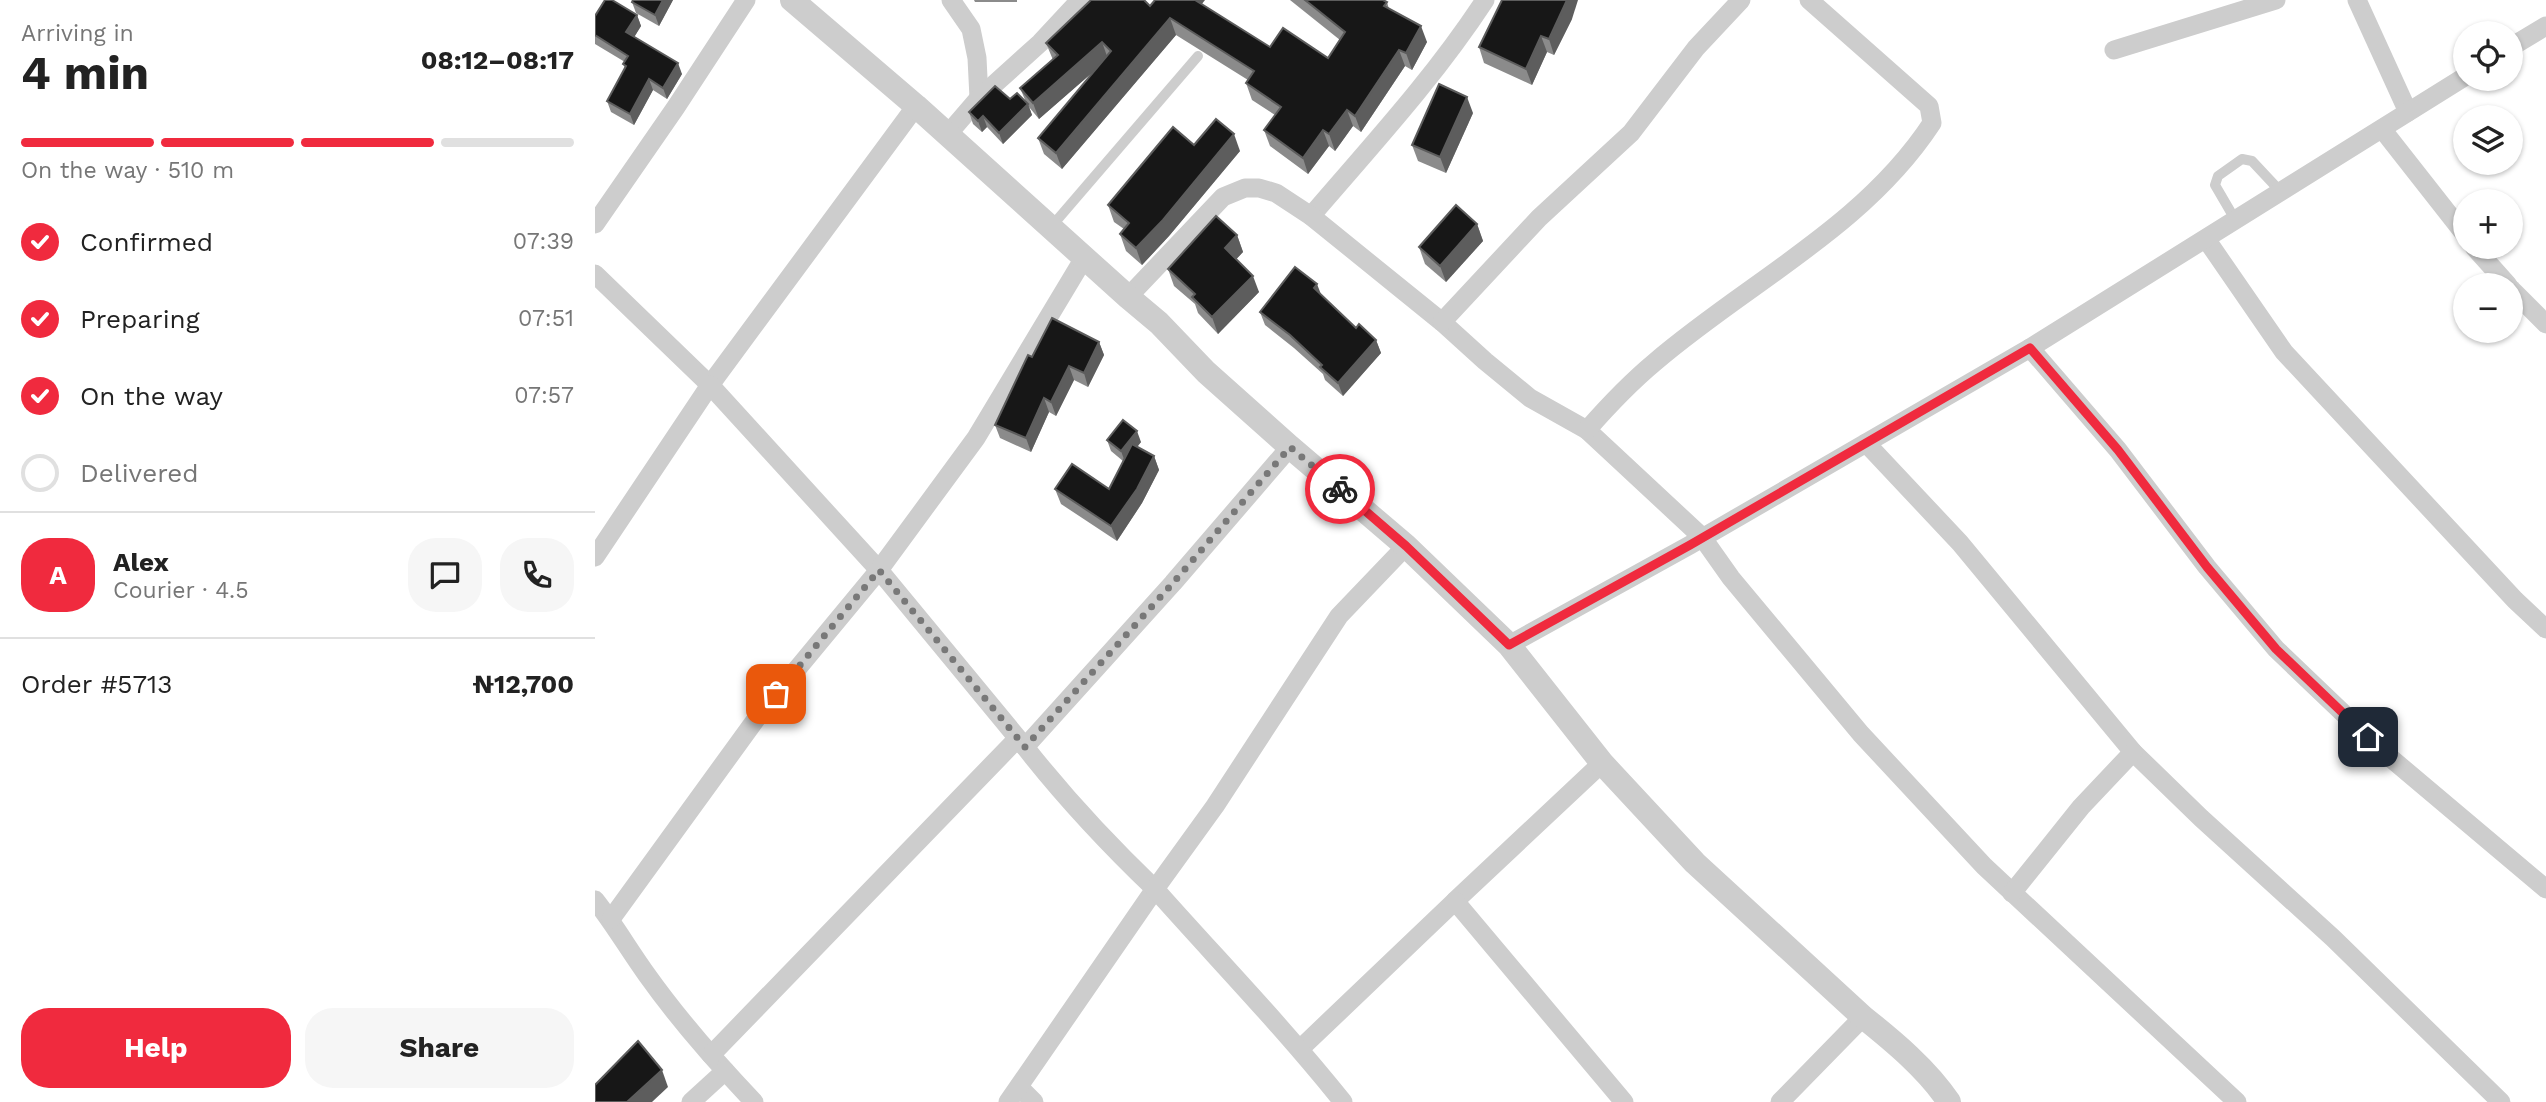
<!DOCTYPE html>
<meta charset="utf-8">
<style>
:root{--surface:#fff;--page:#f6f6f6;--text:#222;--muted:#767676;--line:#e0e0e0;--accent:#f02a3e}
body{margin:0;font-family:"Work Sans",sans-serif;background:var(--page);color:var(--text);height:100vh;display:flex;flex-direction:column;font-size:26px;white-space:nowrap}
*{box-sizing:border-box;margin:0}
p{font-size:23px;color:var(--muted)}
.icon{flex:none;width:38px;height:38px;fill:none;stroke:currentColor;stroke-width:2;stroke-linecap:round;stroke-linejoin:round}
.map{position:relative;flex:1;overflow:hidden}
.drawer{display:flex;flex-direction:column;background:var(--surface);width:595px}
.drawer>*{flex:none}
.buttons{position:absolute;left:1858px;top:21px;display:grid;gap:14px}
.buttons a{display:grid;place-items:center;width:70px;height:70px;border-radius:50%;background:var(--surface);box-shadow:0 2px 5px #0004;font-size:35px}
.pin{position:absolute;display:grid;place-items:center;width:60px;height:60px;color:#fff;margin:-30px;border-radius:14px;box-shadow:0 4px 10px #0006}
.courier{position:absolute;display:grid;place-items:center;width:70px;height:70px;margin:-35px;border:5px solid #f02a3e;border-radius:50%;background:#fff;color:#222;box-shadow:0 2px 9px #0007}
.headline em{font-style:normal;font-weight:700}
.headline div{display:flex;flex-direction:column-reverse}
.headline{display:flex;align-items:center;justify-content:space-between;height:119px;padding:0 21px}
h1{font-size:46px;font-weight:700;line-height:52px}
.bar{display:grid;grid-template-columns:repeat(4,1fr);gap:10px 7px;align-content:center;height:84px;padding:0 21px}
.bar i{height:9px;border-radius:5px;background:var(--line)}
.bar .selected{background:var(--accent)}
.bar p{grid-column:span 4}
.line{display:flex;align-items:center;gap:18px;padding:0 21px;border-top:2px solid var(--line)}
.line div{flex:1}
.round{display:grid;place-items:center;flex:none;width:74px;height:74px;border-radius:28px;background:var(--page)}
ol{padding:0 21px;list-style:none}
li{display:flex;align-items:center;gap:21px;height:77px}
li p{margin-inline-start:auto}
li .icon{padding:7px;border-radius:50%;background:var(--accent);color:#fff;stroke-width:4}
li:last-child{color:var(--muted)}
li i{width:38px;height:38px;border:4px solid var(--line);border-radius:50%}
.button{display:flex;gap:14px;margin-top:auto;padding:14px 21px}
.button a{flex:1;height:80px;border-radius:28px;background:var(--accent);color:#fff;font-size:28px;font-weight:700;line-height:80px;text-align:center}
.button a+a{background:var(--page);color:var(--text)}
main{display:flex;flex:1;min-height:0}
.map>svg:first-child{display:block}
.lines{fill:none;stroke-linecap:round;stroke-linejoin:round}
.service{stroke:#cdcdcd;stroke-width:10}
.minor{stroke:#cdcdcd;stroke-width:19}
.tertiary{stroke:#cdcdcd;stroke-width:24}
.wall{fill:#8b8b8b}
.shaded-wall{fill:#5d5d5d}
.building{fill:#171717;stroke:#5d5d5d;stroke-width:2}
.done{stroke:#787878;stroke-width:7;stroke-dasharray:0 12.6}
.route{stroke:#f02a3e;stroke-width:9}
</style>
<main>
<section class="drawer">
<div class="headline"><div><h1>4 min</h1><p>Arriving in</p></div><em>08:12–08:17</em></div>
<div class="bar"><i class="selected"></i><i class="selected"></i><i class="selected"></i><i></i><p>On the way · 510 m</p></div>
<ol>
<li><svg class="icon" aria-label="check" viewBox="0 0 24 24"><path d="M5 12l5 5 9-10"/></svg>Confirmed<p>07:39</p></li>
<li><svg class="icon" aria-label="check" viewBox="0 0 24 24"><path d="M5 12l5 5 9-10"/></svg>Preparing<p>07:51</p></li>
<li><svg class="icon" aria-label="check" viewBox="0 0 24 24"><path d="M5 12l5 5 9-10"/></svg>On the way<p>07:57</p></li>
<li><i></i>Delivered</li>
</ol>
<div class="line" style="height:126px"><b class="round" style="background:var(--accent);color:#fff">A</b><div><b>Alex</b><p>Courier · 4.5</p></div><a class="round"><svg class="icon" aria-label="chat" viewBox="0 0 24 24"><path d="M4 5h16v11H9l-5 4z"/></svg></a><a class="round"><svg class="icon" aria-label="phone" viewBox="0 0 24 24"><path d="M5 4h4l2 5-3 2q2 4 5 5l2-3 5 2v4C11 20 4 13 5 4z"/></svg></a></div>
<div class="line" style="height:91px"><div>Order #5713</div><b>₦12,700</b></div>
<div class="button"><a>Help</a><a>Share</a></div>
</section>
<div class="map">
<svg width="1951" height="1102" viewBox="0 0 1951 1102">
<rect width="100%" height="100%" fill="#fff"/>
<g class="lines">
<g class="service">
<polyline points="1641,221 1620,185 1623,176 1647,159 1657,161 1686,192"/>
<polyline points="456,227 603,56"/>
</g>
<g class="minor">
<polyline points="356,0 376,29 382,58 384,98"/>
<polyline points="1762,0 1813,112"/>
<polyline points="1916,47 1951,26"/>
<polyline points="1519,50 1681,0"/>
<polyline points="1787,129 1871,236"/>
<polyline points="353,134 384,98 445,43 485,0"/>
<path d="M 716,216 C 776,146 839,78 890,0"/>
<polyline points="0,224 81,107 151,0"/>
<polyline points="1611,239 1689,352 1920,600 1951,629"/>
<polyline points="1879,247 1913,285"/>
<polyline points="0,274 115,385 321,106"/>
<polyline points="1916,289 1951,324"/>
<polyline points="533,297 628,197 650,188 664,188 681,193 716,216 847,322 890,361 935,398 992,430 1107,537 1136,578 1266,734 1389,866 1642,1102"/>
<polyline points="847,322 944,218 1036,133 1101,48 1146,0"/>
<polyline points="1435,348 1523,450 1612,567 1681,649 1792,755 1951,889"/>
<path d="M 992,430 C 1013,406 1036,382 1060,362 C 1152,283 1269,227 1337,123 L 1334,106 L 1214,0"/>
<polyline points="1271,443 1365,543 1538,752 1606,818 1738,938 1906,1102"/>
<polyline points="0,557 115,385 284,570 430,747 578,583 695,447"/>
<polyline points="914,645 1095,545 1435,348 1871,76"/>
<polyline points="1417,893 1486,807 1538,752"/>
<path d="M 0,900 C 19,924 34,950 52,975 C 84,1020 121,1062 159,1102"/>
<polyline points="860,901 1007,763"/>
<polyline points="16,919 164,715 284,570 381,438 489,258"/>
<polyline points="706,1048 860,901 1029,1102"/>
<polyline points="116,1055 422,739"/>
<polyline points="424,1087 439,1102"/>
<polyline points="96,1102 130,1071"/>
<path d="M 413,1102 L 560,889 C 513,844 470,798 430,747"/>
<path d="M 748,1102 C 689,1028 623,960 560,889 L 620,806 L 744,616 L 811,546"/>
<polyline points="1185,1102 1268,1017"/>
</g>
<path class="tertiary" d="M 197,0 L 321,106 L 533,297 L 564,323 L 611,372 L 695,447 L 811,546 L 914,645 L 1007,763 L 1100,863 L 1268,1017 C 1298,1041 1332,1069 1354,1102"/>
</g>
<g class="wall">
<polygon points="78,0 64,26 41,13 37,2"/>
<polygon points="379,0 422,0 422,2 380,2"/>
<polygon points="695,0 788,0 792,2 794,9 832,42 817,70 810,66 766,132 758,126 740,151 734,146 713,174 675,146 669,130 680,115 657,100 651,83 653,80 581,35 467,169 449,154 443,138 501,69 444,119 434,107 437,115 408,144 392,127 387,132 378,124 374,112 415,99 431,102 425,88 458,60 451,43 555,6 607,4 675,47 733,58 745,40"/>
<polygon points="42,15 46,26 39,37 87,74 72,99 58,90 39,125 16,112 12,101 30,68 28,64 30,62 0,44 0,16"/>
<polygon points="977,19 959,55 952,52 937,85 889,63 884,47"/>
<polygon points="878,113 851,173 823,161 817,145"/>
<polygon points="599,145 645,151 574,236 547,265 531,251 525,234 529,229 519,222 513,205"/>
<polygon points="882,224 888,241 851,282 830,264 824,247"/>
<polygon points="642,235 648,252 641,259 664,292 623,334 603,313 600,304 579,286 573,269"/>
<polygon points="726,295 761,328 781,340 786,353 748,396 730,380 728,374 699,348 670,325 665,312"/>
<polygon points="504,342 509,355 493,387 479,380 461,416 454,412 436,452 405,438 400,425 437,357"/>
<polygon points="512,440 546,442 542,447 559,456 564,470 547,503 522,541 466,504 460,489 514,489 528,461 516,451"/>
</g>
<g class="shaded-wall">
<polygon points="68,0 78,0 64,26 60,15"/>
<polygon points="595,0 610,0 600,13"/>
<polygon points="972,0 983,0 977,19 959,55 954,39"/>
<polygon points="42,15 46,26 35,44 31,32"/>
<polygon points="575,18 581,35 467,169 461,153"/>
<polygon points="826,26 832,42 817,70 811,53"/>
<polygon points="946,36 952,52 937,85 931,69"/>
<polygon points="507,42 513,59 444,119 438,103"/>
<polygon points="804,50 810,66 766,132 760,116"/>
<polygon points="83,63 87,74 72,99 68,88"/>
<polygon points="54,79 58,90 39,125 35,114"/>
<polygon points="872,97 878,113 851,173 845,157"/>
<polygon points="433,104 437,115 408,144 404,133"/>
<polygon points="752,110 758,126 740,151 734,134"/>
<polygon points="388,116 392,127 387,132 383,121"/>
<polygon points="728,130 734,146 713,174 708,158"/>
<polygon points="639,134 645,151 574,236 547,265 541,248"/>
<polygon points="882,224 888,241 851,282 845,266"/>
<polygon points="642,235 648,252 636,265 630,248"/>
<polygon points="658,276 664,292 623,334 617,317"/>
<polygon points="722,284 727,297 719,288"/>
<polygon points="781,340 786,353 748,396 743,383"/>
<polygon points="504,342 509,355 493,387 489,373"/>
<polygon points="474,366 479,380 461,416 456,402"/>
<polygon points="449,398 454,412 436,452 431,438"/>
<polygon points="542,431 546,442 530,462 526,451"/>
<polygon points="559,456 564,470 547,503 522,541 516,526"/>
<polygon points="67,1070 73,1087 57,1102 32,1102"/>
</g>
<g class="building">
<polygon points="10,0 17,0 42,15 31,32 83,63 68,88 54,79 35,114 12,101 31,66 28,64 33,56 0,35 0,16"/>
<polygon points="38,0 68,0 60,15 37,2"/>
<polygon points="496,0 549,0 555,6 560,0 600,0 675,47 688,28 733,58 750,32 710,0 788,0 792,2 789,6 826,26 811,53 804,50 760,116 752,110 734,134 728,130 708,158 669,130 686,107 651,83 659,71 575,18 461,153 443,138 516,51 507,42 438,103 425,88 463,55 451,43"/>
<polygon points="907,0 972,0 954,39 946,36 931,69 884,47"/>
<polygon points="844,84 872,97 845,157 817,145"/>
<polygon points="400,86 415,99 422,93 433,104 404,133 388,116 383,121 374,112"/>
<polygon points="621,119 639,134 568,220 541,248 525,234 534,223 513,205 578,127 599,145"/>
<polygon points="861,205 882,224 845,266 824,247"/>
<polygon points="621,216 642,235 630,248 658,276 617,317 597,297 600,294 573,269"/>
<polygon points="700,267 722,284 719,288 761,328 764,324 781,340 743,383 725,367 727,365 695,335 665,312"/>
<polygon points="457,318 504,342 489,373 474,366 456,402 449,398 431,438 400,425 433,355 437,357"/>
<polygon points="528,420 542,431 526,451 512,440"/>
<polygon points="537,444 559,456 542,489 516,526 460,489 477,464 514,489"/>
<polygon points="43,1041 67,1070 32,1102 0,1102 0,1085"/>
</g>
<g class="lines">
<polyline class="done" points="181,694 284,570 430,747 578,583 695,447 745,489"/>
<polyline class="route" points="745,489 811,546 914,645 1095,545 1435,348 1523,450 1612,567 1681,649 1773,737"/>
</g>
</svg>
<div class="buttons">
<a><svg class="icon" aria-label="locate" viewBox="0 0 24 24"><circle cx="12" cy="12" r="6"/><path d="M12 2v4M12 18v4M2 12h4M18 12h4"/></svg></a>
<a><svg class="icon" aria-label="layers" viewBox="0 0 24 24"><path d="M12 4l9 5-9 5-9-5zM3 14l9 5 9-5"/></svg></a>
<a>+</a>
<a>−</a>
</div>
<div class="pin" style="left:181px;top:694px;background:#ea580c"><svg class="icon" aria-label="bag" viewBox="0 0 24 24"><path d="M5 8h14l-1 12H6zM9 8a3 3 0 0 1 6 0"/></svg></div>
<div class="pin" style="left:1773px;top:737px;background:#1f2937"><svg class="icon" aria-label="home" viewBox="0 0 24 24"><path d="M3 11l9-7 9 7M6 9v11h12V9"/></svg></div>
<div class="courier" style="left:745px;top:489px"><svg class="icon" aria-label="bike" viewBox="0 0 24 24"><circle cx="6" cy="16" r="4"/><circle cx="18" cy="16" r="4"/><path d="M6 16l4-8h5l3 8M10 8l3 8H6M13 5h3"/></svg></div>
</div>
</main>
